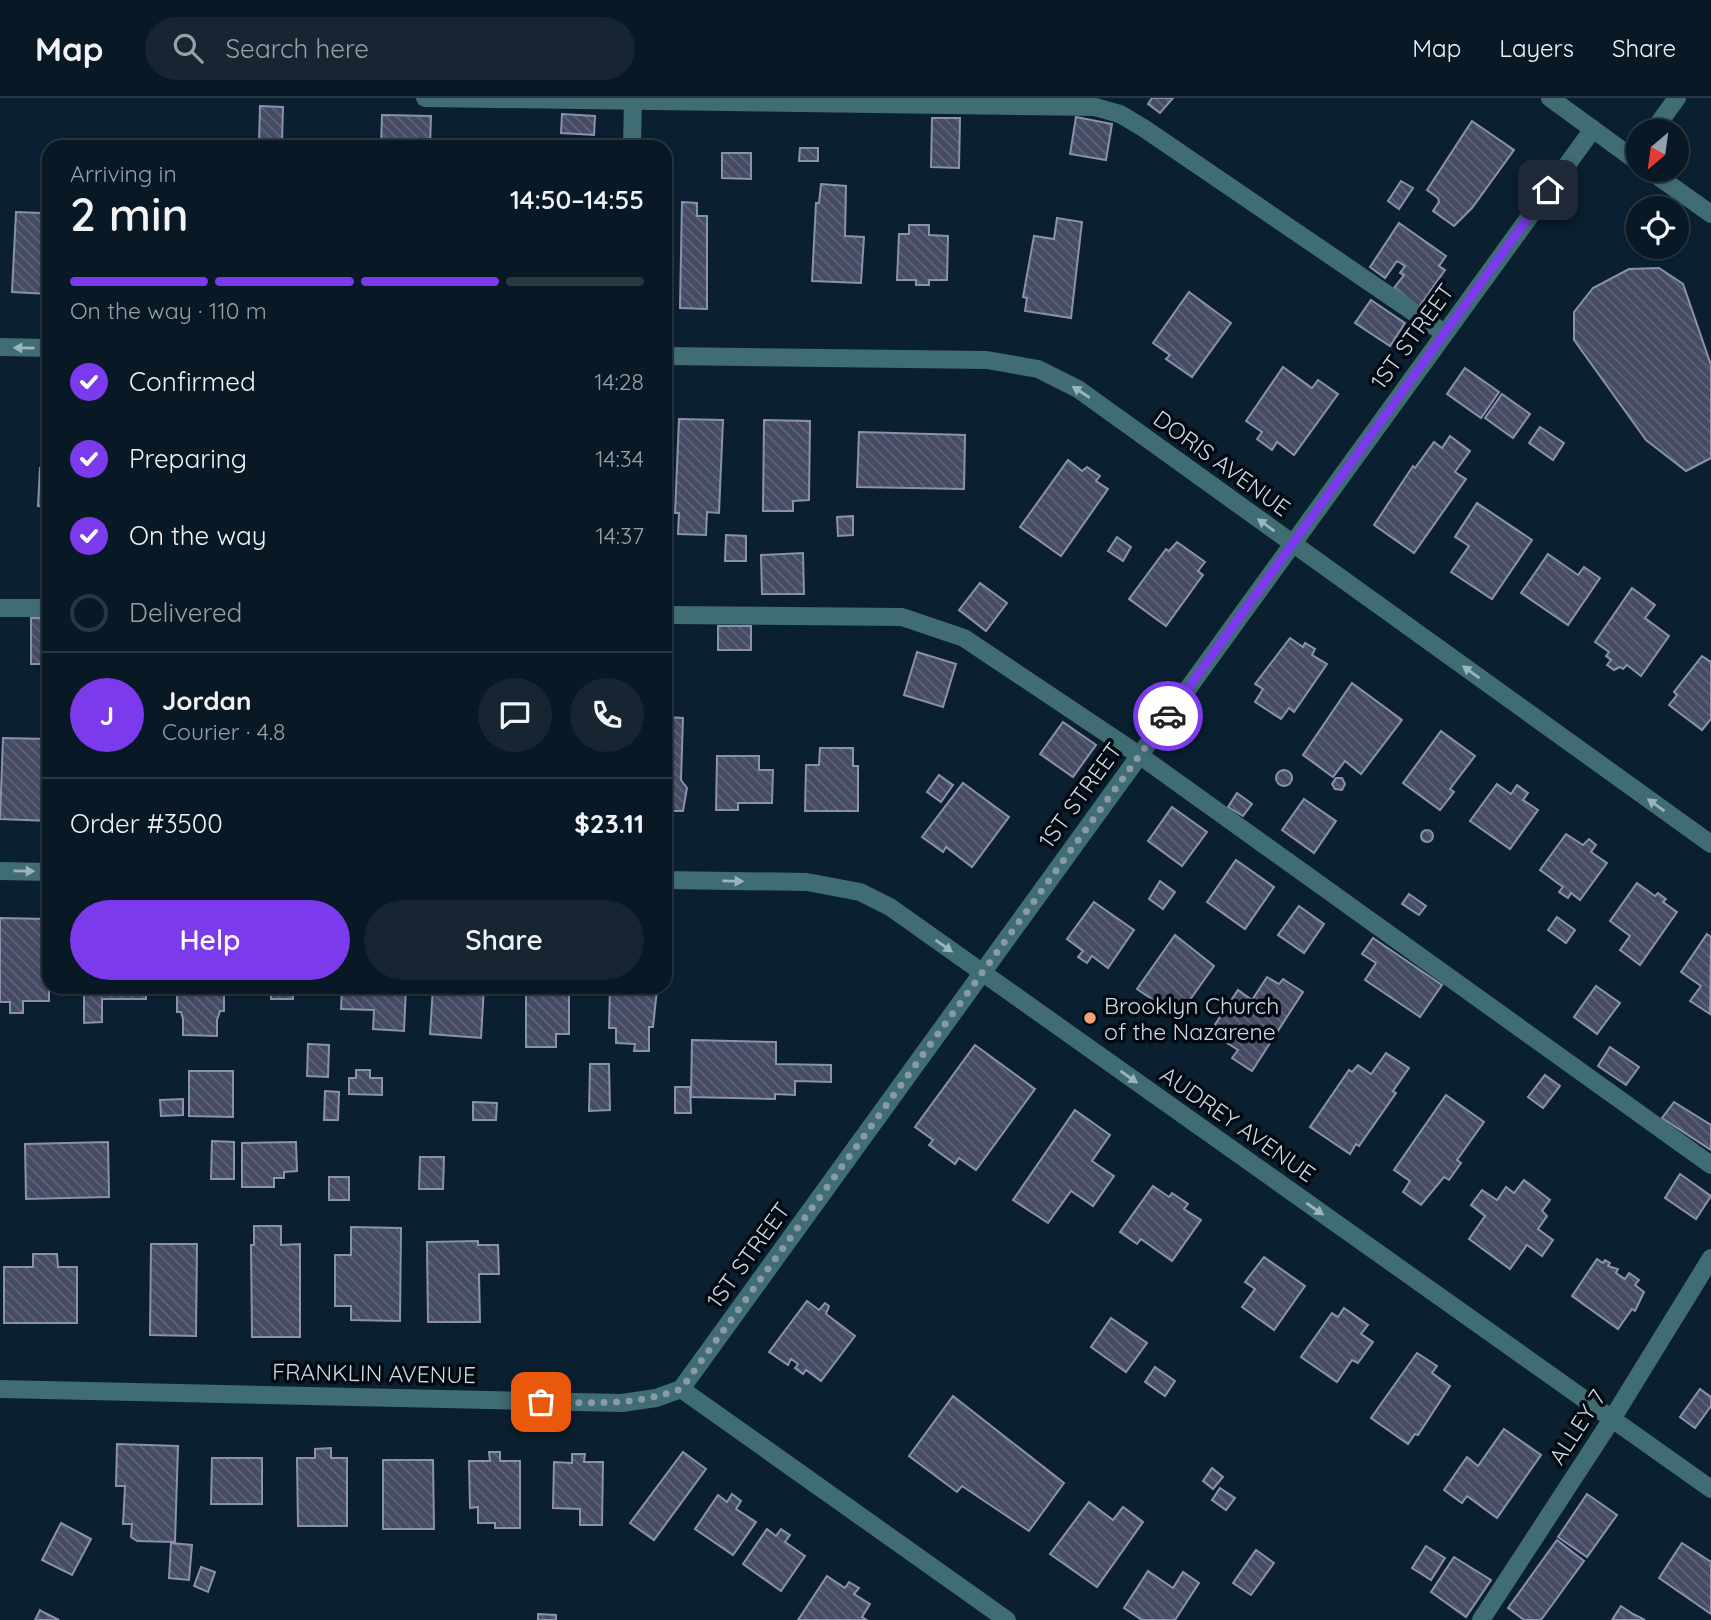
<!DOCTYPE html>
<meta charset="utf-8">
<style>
:root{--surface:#081824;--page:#162531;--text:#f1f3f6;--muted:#98a0a6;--line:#293741;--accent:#7c3aed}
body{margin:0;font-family:Quicksand,sans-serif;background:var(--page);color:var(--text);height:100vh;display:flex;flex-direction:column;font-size:26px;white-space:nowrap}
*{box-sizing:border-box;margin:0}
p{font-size:23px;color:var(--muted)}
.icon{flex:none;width:38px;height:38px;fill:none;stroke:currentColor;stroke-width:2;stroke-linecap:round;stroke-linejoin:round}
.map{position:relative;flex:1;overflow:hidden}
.details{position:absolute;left:42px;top:42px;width:630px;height:854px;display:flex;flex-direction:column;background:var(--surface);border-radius:21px;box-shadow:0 2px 5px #0004,0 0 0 2px var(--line)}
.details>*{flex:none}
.needle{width:46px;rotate:209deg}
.buttons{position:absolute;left:1626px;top:21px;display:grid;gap:14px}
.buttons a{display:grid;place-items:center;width:63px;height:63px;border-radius:50%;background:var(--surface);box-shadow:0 2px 5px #0004,0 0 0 2px var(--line);font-size:35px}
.pin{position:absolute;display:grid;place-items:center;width:60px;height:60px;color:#fff;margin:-30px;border-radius:14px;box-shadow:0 4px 10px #0006}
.courier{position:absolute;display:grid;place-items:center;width:70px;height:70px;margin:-35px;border:5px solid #7c3aed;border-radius:50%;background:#fff;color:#222;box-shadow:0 2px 9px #0007}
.headline em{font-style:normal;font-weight:600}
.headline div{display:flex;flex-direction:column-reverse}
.headline{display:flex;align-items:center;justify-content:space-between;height:119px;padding:0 28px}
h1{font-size:46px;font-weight:600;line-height:52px}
.bar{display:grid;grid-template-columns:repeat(4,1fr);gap:10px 7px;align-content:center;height:84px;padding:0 28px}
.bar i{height:9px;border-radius:5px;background:var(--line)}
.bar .current{background:var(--accent)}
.bar p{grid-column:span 4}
.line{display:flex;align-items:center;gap:18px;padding:0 28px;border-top:2px solid var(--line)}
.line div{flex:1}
.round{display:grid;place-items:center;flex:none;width:74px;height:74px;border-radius:37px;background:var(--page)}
ol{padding:0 28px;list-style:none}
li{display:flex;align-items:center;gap:21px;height:77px}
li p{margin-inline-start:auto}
li .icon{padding:7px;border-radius:50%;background:var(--accent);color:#fff;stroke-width:4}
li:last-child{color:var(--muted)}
li i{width:38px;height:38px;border:4px solid var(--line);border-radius:50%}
.button{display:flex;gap:14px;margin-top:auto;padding:14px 28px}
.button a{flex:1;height:80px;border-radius:42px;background:var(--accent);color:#fff;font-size:28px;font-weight:600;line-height:80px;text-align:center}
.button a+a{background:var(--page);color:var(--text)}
header{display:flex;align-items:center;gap:42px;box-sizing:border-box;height:98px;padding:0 35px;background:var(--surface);border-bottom:2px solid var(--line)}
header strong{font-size:33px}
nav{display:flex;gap:38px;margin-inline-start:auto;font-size:24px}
.search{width:490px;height:63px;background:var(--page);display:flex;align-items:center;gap:18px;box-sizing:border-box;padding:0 24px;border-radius:38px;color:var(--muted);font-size:26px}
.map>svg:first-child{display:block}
.building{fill:url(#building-back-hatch);stroke:#8b90ac;stroke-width:2}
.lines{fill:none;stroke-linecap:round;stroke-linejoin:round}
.minor{stroke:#406c74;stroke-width:18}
.oneway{fill:#9cb4bd}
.done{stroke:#8999a6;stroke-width:7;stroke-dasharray:0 12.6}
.route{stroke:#7c3aed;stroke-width:9}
.poi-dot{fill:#efa377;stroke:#020910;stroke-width:2.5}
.labels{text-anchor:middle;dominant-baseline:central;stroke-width:7;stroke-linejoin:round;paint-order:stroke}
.street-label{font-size:23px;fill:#cddae5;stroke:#020910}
.poi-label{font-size:23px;fill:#cddae5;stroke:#020910;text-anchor:start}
</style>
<header>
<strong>Map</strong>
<div class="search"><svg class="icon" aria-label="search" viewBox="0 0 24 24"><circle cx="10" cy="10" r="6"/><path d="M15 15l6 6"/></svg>Search here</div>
<nav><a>Map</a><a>Layers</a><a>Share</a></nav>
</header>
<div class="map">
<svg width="1711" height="1522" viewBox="0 0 1711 1522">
<defs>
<pattern id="building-back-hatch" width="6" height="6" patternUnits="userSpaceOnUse" patternTransform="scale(1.75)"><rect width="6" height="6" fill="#464b64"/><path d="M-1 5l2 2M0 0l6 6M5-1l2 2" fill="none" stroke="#60647a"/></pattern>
</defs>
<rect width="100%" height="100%" fill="#0a2030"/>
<g class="building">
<polygon points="1152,0 1173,0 1160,15 1148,6"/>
<polygon points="260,8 283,9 282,45 259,45"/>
<polygon points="562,16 595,18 594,37 561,35"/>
<polygon points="382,17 431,18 430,49 381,49"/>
<polygon points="1076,19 1112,26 1106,62 1070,56"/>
<polygon points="932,20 960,20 959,70 931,69"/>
<polygon points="1472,23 1514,52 1472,110 1454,128 1433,113 1439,104 1438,100 1427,92"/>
<polygon points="240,43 256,44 256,49 240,49"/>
<rect x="149" y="44" width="21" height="5"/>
<polygon points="800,50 818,50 818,63 799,63"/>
<polygon points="722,55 751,55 751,81 722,80"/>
<polygon points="1401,83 1413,90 1399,111 1388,103"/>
<polygon points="821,86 846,88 845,138 864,139 861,185 812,183 816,105 819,105"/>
<polygon points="43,104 49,105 49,196 12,194 16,114 42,115"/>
<polygon points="682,104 697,105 697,118 707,118 707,211 680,210"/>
<polygon points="1057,120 1082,124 1071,220 1025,213 1027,200 1023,199 1034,138 1054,141"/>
<polygon points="1399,125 1446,158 1439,168 1445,172 1419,209 1394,190 1404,177 1400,175 1405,168 1397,163 1385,180 1370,169"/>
<polygon points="909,127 929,127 929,137 948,138 947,182 929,182 929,187 916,187 916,182 897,182 899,136 909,136"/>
<polygon points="1659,170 1683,186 1711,267 1711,360 1686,373 1646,342 1574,242 1574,214 1593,190 1629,171"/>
<polygon points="1189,194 1231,225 1192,279 1166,261 1170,257 1153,245"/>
<polygon points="1371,202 1405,225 1390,248 1355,225"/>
<polygon points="1283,269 1312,290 1318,282 1338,296 1294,357 1277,344 1272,352 1257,341 1262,334 1246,323"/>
<polygon points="1465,270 1499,294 1481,320 1447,296"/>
<polygon points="1502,296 1530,316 1513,340 1485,320"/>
<polygon points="679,321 723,322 719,415 707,414 706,437 678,436 679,415 675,415"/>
<polygon points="764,322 810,323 809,402 793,403 793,413 763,413"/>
<polygon points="1540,329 1564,345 1553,362 1529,345"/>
<polygon points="859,334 965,337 964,391 857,389"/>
<polygon points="1450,338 1470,353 1455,374 1466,381 1414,455 1374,427 1413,368 1415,370 1434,344 1442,350"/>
<polygon points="1068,362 1082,373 1087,369 1100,378 1096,383 1108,391 1061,458 1020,429"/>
<polygon points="40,370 49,370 49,409 38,408"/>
<polygon points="1477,405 1532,442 1492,501 1451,474 1469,448 1455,439"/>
<polygon points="853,418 853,437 838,438 837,419"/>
<polygon points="726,437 746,438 746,463 725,463"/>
<polygon points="1117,439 1131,449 1123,463 1108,453"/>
<polygon points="1177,444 1205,464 1198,473 1203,477 1166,528 1129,501 1166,451 1169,453"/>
<polygon points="803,455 804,496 762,496 761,457"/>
<polygon points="1548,456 1578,477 1584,469 1600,480 1568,527 1521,495"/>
<polygon points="980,485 1007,505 986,533 959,512"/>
<polygon points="1632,490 1655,507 1645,520 1669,538 1641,578 1627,567 1623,571 1620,569 1614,572 1607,567 1611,562 1606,558 1609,554 1595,544"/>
<rect x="31" y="520" width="18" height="46"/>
<rect x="718" y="528" width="33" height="24"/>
<polygon points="1290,540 1303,549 1305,545 1315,551 1312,557 1327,566 1294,614 1289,610 1281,621 1255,604 1263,591 1255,586"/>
<polygon points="917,554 956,566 943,609 904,597"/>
<polygon points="1702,558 1711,564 1711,621 1702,632 1669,607 1677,597 1674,594"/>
<polygon points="1352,585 1402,622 1361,676 1345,663 1333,679 1303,657"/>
<polygon points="665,619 683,620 681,682 687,690 683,713 665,713"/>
<polygon points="1063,624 1096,647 1073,679 1040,656"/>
<polygon points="1441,633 1475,658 1450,691 1454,694 1440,712 1403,685"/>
<polygon points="3,640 49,641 49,723 0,721"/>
<polygon points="820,650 853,650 853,668 858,668 858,713 805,713 806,667 819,667"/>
<polygon points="717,658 759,658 759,672 773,672 772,705 738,705 738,712 716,712"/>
<circle cx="1284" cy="680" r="8"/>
<polygon points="939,677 953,687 941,704 927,694"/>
<polygon points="1336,680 1342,680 1345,686 1342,692 1335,691 1332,686"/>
<polygon points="963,685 1009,719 972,769 946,749 943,754 922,739"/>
<polygon points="1497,686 1511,696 1517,687 1528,695 1523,702 1538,712 1510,751 1470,723"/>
<polygon points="1237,695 1252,706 1243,718 1228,709"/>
<polygon points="1304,701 1336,723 1314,755 1282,732"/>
<polygon points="1172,709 1207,734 1182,768 1148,743"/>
<circle cx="1427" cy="738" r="6"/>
<polygon points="1566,736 1583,747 1589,741 1596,747 1591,754 1607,765 1580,802 1571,795 1568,800 1559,794 1563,789 1540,772"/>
<polygon points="1236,762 1274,789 1245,831 1207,804"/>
<polygon points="1160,783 1175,794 1163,811 1149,801"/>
<polygon points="1637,785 1655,798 1658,795 1666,801 1663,804 1677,814 1640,867 1620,852 1630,838 1610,823"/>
<polygon points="1409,796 1426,808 1419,817 1402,806"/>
<polygon points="1094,804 1134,832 1108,870 1092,858 1087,865 1078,859 1083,853 1067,841"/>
<polygon points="1299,808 1324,826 1304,855 1278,837"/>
<polygon points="1557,819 1575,832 1566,845 1548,832"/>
<polygon points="0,820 49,821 49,903 23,903 23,915 10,915 10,904 0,904"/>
<polygon points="1707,836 1711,839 1710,916 1690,903 1701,888 1681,874"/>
<polygon points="1175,837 1214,868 1177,920 1161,909 1156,916 1148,910 1153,902 1137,891"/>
<polygon points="1373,840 1442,887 1420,919 1365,882 1376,865 1362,856"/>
<polygon points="1267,879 1279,886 1283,881 1303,894 1252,973 1232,960 1238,952 1210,934 1238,892 1252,902"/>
<polygon points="1596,888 1620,905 1597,936 1574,919"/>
<polygon points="84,889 146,889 146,901 102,901 102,924 84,925"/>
<polygon points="177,889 224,889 224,913 220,913 217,922 217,938 183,937 183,921 181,914 177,914"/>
<rect x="271" y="889" width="22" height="12"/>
<polygon points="342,889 406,889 404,933 373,931 374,912 341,911"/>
<polygon points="433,889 484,889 481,940 430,936"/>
<polygon points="526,889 569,889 569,936 556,936 556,949 526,949"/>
<polygon points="610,889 657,891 653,929 649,929 649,953 634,953 635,946 616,945 616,930 609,930"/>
<polygon points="692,942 776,944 776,966 831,967 831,984 795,983 795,997 775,996 775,1001 691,999"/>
<polygon points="308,946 329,947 328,979 307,978"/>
<polygon points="975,947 1035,991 976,1072 959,1060 955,1066 929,1047 933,1042 915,1029"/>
<polygon points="1610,949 1639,969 1626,987 1598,968"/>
<polygon points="1386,955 1409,970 1393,993 1396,995 1359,1048 1356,1046 1350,1056 1310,1029 1349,972 1352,974 1358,967 1371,976"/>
<polygon points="590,966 609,966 610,1012 589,1013"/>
<polygon points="356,972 370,972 370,980 382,980 382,997 349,996 349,980 356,980"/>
<polygon points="189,973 233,973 233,1019 189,1018"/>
<polygon points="1545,977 1560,988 1543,1010 1528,999"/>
<polygon points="675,989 690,989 691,1015 675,1015"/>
<polygon points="325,993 339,994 338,1022 324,1022"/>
<polygon points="1446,997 1484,1024 1457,1062 1461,1065 1449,1082 1444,1079 1421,1107 1403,1094 1410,1083 1394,1072"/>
<polygon points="183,1001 183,1017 161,1018 160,1002"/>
<polygon points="473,1004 497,1005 496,1022 473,1022"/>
<polygon points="1674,1004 1711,1027 1711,1052 1662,1020"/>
<polygon points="1075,1012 1110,1037 1092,1063 1114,1078 1093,1108 1071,1093 1048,1125 1013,1102"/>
<polygon points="212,1043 234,1044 234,1081 211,1081"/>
<polygon points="108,1044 109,1099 26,1101 25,1046"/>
<polygon points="296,1044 297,1073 284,1074 284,1080 274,1080 274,1089 242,1089 242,1045"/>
<polygon points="420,1059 444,1059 443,1091 419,1091"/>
<polygon points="1680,1076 1711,1098 1696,1121 1665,1100"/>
<rect x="329" y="1079" width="20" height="23"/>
<polygon points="1524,1082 1550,1102 1542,1113 1547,1118 1538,1131 1553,1142 1542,1158 1527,1147 1510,1171 1469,1141 1485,1118 1471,1107 1482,1092 1497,1102 1506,1089 1514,1095"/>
<polygon points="1153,1088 1169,1099 1172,1095 1188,1106 1184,1111 1201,1122 1172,1163 1141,1141 1137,1146 1120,1134"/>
<polygon points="254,1128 281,1128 281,1147 300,1146 300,1239 252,1239 251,1147 254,1147"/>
<polygon points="351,1129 401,1130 400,1223 351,1222 351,1208 335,1208 335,1157 351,1157"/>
<polygon points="478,1143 478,1147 498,1147 499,1176 479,1176 480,1224 428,1224 427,1144"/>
<polygon points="151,1146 197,1146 196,1238 150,1237"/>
<polygon points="33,1156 57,1156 58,1169 77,1169 77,1225 4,1225 4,1169 33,1169"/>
<polygon points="1264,1159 1305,1188 1274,1232 1242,1209 1255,1191 1245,1184"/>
<polygon points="1597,1161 1603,1165 1605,1162 1610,1165 1608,1168 1618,1171 1616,1175 1625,1181 1629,1175 1639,1182 1635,1187 1644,1194 1635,1213 1632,1211 1618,1231 1572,1198"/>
<polygon points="807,1203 819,1212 825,1205 829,1208 826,1216 855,1238 821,1283 806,1272 803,1276 795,1270 798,1266 791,1261 788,1267 769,1254"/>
<polygon points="1344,1210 1368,1227 1361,1236 1373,1244 1358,1265 1352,1262 1337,1284 1301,1259 1332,1215 1338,1219"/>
<polygon points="1111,1220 1147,1245 1126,1274 1091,1249"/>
<polygon points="1417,1255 1437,1268 1432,1275 1450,1288 1418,1337 1415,1336 1408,1346 1371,1320"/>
<polygon points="1155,1269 1175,1283 1165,1298 1145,1284"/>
<polygon points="1700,1291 1711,1299 1711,1308 1695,1330 1680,1319"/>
<polygon points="953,1298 1064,1385 1029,1433 962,1388 957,1394 909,1358"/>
<polygon points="1504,1331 1541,1357 1497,1420 1467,1398 1462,1405 1444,1392 1467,1359 1478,1368"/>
<polygon points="117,1346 178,1348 175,1444 137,1443 131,1439 132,1426 123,1426 125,1388 116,1388"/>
<polygon points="331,1350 331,1360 347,1360 347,1428 298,1428 297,1360 315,1360 315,1351"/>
<polygon points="489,1354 500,1354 500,1363 520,1363 520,1430 495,1430 495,1425 478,1425 478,1409 470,1410 469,1363 490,1363"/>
<polygon points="683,1354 706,1371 654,1442 630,1425"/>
<polygon points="572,1356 585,1356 584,1364 603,1364 602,1427 580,1427 580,1411 553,1410 554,1364 572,1365"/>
<polygon points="212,1360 262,1360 262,1406 211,1406"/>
<polygon points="383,1362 433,1362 434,1431 383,1431"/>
<polygon points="1212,1370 1223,1379 1213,1391 1203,1383"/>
<polygon points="1220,1390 1235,1400 1226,1412 1212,1402"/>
<polygon points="732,1396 741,1403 736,1411 756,1424 733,1457 695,1431 718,1397 727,1404"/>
<polygon points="1587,1396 1617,1417 1587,1459 1558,1439"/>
<polygon points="1089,1404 1113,1422 1123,1409 1143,1424 1097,1489 1050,1456"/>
<polygon points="61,1425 91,1441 72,1477 42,1462"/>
<polygon points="767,1431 776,1438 781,1431 790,1437 785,1444 805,1458 781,1493 743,1466"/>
<polygon points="1557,1442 1584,1463 1541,1522 1524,1522 1508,1510"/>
<polygon points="171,1445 192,1447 189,1482 169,1480"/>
<polygon points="1682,1445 1711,1464 1711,1516 1659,1480"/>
<polygon points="1426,1448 1445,1460 1431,1482 1412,1470"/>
<polygon points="1256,1452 1274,1465 1251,1497 1233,1485"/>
<polygon points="1454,1459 1491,1482 1466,1519 1431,1494"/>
<polygon points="201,1469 215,1474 208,1494 194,1488"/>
<polygon points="1148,1473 1173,1490 1183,1474 1199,1485 1175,1522 1142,1522 1124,1510"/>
<polygon points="827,1478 845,1490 849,1484 859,1490 854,1496 870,1506 862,1519 867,1522 798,1522"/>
<polygon points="1621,1508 1633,1516 1645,1522 1612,1522"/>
<polygon points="40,1512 43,1514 59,1522 35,1522"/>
<polygon points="538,1516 556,1517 556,1522 538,1522"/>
</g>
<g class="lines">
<g class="minor">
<polyline points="425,0 1095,9 1120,16 1145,31 1444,235"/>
<polyline points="1550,0 1638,64"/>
<polyline points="1653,33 1677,0"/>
<polyline points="632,49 633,0"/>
<polyline points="1649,72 1711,116"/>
<polyline points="0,249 49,250"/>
<polyline points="665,258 987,262 1038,271 1078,291 1711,746"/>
<polyline points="0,510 49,510"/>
<polyline points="665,517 902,519 964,540 1139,657 1711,1067"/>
<polyline points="0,773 49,774"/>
<polyline points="665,782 807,784 860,794 890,809 1711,1391"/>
<polyline points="0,1291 622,1305 656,1300 681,1291 1007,1522"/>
<polyline points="681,1291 1593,31"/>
<polyline points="1481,1522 1612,1321 1711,1160"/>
</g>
</g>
<defs><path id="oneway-solid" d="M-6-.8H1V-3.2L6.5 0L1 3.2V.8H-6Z" transform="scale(1.75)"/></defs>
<g class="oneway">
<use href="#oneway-solid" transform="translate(24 250) rotate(-179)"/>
<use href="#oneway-solid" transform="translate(1081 294) rotate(-147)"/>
<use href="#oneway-solid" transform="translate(1266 427) rotate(-144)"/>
<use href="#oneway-solid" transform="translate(1471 574) rotate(-144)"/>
<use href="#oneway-solid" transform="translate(1656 707) rotate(-144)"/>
<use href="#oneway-solid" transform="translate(24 773) rotate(1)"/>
<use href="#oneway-solid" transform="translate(733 783) rotate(1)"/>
<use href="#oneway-solid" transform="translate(944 848) rotate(35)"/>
<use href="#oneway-solid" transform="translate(1129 979) rotate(35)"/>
<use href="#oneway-solid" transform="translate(1315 1111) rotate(35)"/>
</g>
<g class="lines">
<path class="done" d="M 541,1304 C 590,1305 635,1308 681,1291 L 1168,618"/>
<polyline class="route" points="1168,618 1548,92"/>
</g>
<circle class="poi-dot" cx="1090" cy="920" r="7"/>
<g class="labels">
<g class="street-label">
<text transform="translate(1412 238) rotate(-54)">1ST STREET</text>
<text transform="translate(1222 365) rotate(36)">DORIS AVENUE</text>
<text transform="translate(1080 697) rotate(-54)">1ST STREET</text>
<text transform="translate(1238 1026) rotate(35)">AUDREY AVENUE</text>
<text transform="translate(748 1157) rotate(-54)">1ST STREET</text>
<text transform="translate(374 1275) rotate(1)">FRANKLIN AVENUE</text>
<text transform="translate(1577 1329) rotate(-57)">ALLEY 7</text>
</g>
<g class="poi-label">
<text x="1104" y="907">Brooklyn Church<tspan x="1104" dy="26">of the Nazarene</tspan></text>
</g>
</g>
</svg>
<div class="buttons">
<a><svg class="needle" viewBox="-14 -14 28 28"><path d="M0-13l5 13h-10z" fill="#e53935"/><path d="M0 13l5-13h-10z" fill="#98a0a6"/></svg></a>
<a><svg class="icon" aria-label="locate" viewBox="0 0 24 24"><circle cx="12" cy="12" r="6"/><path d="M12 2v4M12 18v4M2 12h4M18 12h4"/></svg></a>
</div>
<div class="pin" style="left:541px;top:1304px;background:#ea580c"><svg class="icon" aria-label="bag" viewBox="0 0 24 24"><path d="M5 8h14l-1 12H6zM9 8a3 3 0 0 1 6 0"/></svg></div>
<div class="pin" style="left:1548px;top:92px;background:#1f2937"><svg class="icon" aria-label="home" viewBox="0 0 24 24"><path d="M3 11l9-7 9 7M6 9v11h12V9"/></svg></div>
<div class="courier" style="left:1168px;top:618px"><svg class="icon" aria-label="car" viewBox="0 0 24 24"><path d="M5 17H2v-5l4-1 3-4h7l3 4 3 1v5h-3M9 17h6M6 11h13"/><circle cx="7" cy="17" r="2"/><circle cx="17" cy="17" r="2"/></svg></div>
<section class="details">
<div class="headline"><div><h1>2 min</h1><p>Arriving in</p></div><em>14:50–14:55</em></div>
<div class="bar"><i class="current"></i><i class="current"></i><i class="current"></i><i></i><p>On the way · 110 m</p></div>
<ol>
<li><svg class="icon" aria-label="check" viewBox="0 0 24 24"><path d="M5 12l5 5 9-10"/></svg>Confirmed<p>14:28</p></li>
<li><svg class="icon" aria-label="check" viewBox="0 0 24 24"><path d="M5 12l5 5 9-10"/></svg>Preparing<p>14:34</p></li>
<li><svg class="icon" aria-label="check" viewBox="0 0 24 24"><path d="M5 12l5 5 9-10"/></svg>On the way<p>14:37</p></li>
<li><i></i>Delivered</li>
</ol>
<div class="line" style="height:126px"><b class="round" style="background:var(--accent);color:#fff">J</b><div><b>Jordan</b><p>Courier · 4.8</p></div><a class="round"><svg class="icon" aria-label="chat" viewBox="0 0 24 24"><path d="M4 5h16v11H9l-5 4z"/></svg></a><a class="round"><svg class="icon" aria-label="phone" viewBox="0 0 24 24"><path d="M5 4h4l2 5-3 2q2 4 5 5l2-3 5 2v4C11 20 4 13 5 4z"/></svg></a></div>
<div class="line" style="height:91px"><div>Order #3500</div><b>$23.11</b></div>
<div class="button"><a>Help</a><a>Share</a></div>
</section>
</div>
